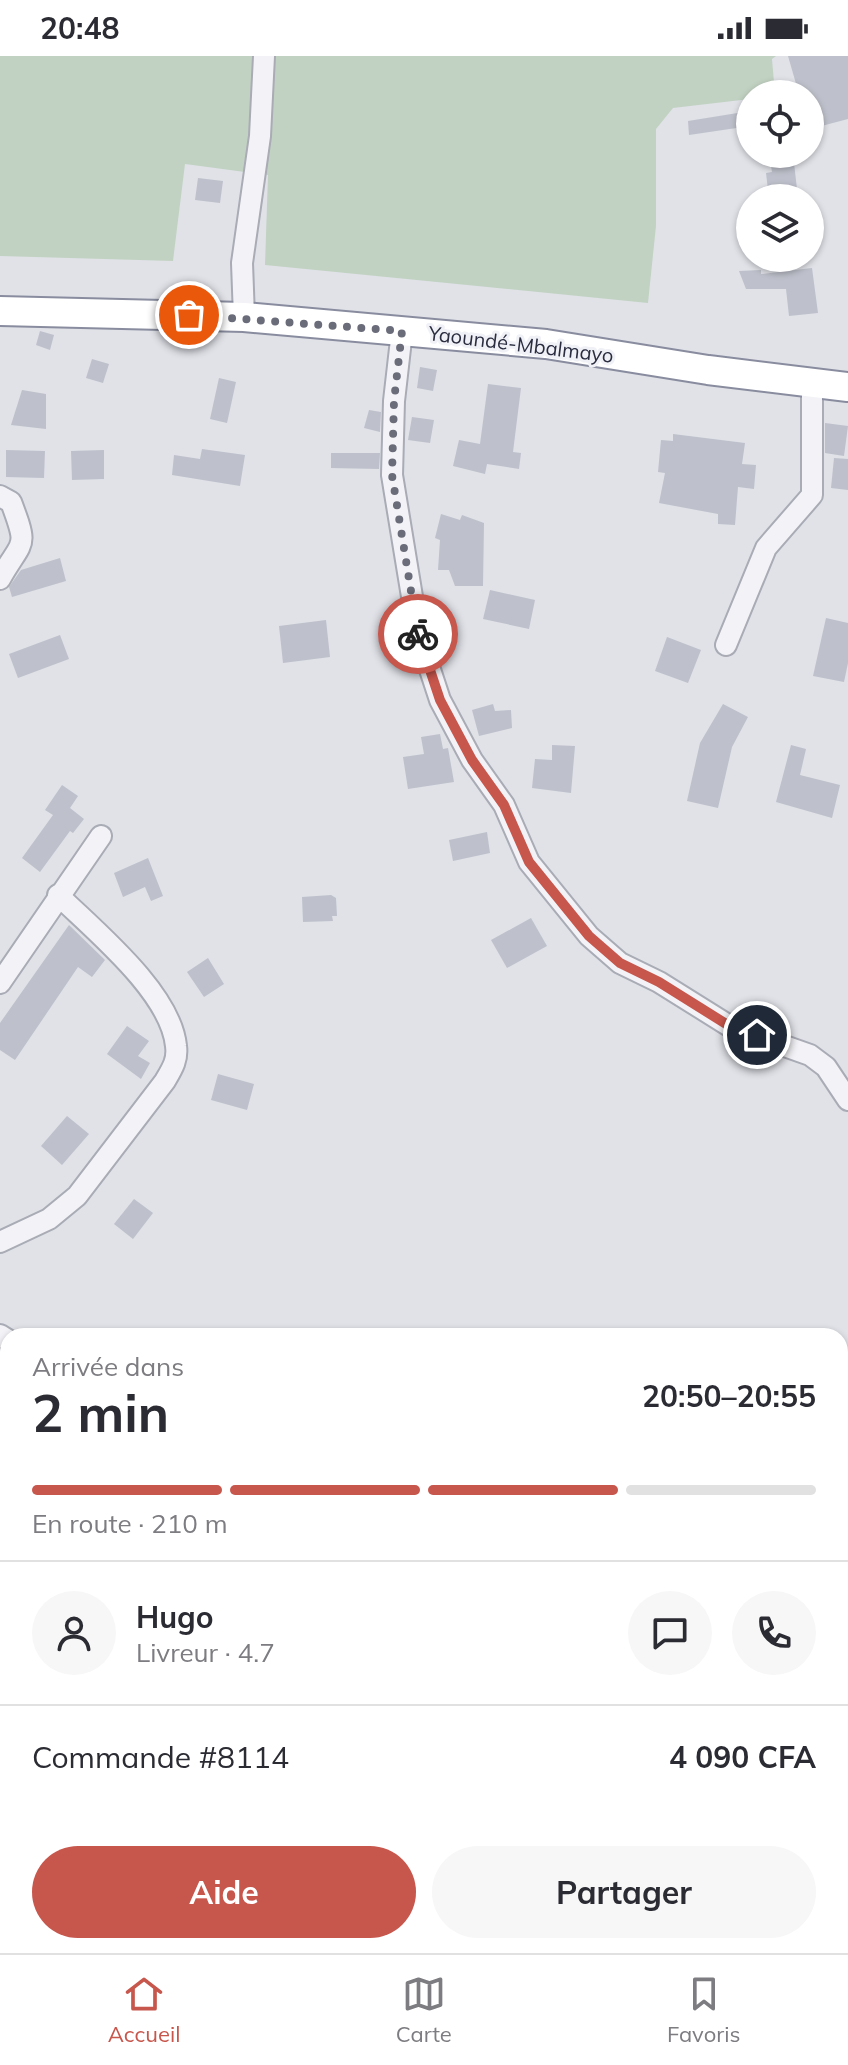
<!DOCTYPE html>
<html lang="fr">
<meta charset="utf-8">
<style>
:root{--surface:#fff;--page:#f7f7f7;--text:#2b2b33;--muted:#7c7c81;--line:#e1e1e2;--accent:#c7564c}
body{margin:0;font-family:Mulish,sans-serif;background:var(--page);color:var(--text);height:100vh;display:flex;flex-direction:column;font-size:30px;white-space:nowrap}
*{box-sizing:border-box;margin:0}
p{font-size:26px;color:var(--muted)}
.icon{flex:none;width:44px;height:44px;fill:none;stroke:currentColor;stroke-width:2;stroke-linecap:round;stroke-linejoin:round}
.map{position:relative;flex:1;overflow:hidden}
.sheet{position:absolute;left:0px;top:1272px;width:848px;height:626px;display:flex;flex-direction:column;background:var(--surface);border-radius:24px 24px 0 0;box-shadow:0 2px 6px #0004}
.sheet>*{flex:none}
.controls{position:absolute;left:736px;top:24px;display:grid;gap:16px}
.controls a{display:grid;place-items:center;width:88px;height:88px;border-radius:50%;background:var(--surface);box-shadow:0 2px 6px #0004;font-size:40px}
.pin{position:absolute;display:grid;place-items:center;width:68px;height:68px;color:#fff;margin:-34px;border:4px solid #fff;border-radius:50%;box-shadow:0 2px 8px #0007}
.courier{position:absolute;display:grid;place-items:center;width:80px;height:80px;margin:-40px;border:6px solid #c7564c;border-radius:50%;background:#fff;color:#222;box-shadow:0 2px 10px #0007}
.headline em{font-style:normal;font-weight:700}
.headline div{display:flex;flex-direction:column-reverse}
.headline{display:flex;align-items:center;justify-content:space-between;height:136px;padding:0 32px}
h1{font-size:52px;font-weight:700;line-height:60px}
.bar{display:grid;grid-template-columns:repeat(4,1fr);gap:12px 8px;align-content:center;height:96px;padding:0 32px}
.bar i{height:10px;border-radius:6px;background:var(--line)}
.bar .on{background:var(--accent)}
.bar p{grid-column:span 4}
.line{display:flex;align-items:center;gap:20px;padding:0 32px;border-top:2px solid var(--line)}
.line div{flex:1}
.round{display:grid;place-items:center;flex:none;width:84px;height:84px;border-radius:42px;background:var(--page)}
.cta{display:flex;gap:16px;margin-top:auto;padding:16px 32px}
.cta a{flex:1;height:92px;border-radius:48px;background:var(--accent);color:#fff;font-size:32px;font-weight:700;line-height:92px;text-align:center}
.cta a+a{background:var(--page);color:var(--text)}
.status{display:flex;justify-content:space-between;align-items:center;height:56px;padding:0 40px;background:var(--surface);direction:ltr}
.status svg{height:22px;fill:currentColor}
.menu{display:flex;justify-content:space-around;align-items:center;height:112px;border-top:2px solid var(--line);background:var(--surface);font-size:22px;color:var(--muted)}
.menu a{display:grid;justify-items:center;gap:4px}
.menu .on{color:var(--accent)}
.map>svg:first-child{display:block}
.built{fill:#d2d4dd}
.green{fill:#c2d2c2}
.building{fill:#bec0cb}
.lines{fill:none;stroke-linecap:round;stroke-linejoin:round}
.minor-casing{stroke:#a9abb5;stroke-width:24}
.highway-casing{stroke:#888c9e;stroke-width:32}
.minor{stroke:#f3f3f7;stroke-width:20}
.highway{stroke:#fff;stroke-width:28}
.done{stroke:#6a6c7a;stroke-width:8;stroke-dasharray:0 14.4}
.route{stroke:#c7564c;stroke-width:10}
.labels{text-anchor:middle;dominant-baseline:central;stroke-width:6;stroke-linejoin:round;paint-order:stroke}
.street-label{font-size:20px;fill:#2a2c3f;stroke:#f0f1f6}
</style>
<div class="status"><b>20:48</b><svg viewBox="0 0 49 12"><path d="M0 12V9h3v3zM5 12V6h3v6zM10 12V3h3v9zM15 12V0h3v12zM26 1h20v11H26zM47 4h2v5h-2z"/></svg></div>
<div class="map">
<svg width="848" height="1897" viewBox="0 0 848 1897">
<rect width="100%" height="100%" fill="#e0e2e8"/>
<polygon class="built" points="0,1648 8,1671 8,1793 0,1794"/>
<polygon class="green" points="0,0 776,0 772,3 775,38 750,38 750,43 673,52 656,73 656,170 648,247 265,209 268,119 185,108 173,205 0,200"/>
<g class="building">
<polygon points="788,0 848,0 848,63 810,73 810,38 799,38"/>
<polygon points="750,55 750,70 689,79 688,65"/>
<polygon points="769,98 793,98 798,142 769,142 766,117 772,116"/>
<polygon points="198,122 223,125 220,147 195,144"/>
<polygon points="812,212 818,257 789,260 786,233 746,233 739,215 761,214 761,218"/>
<polygon points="40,275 54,279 50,294 36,289"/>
<polygon points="92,303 109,308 103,327 86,322"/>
<polygon points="420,311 437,314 433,335 417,332"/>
<polygon points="219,322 236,326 227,367 210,363"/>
<polygon points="488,328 521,332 513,396 521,397 519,413 487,408 485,418 453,410 459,384 480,388"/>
<polygon points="22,334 46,338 46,373 11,369"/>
<polygon points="369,354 381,356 380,376 364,372"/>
<polygon points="412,361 434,364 430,387 408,384"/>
<polygon points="825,367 848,370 844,400 825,397"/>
<polygon points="673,378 745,387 742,408 756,409 754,433 738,431 735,469 718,468 718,458 659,447 665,417 658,416 661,384 673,385"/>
<polygon points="202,393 245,399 240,430 172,419 174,399 200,403"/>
<polygon points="6,394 45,395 44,422 6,421"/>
<polygon points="104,394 104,423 72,424 71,395"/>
<polygon points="331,397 380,397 379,413 331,412"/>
<polygon points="834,402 848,403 848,434 831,432"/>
<polygon points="441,458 460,464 462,459 484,467 483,530 455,530 449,514 438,514 440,484 435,482"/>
<polygon points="60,502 66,525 12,541 9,531 21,514"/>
<polygon points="490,534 535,544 529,573 483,563"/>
<polygon points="826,562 848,567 848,607 844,626 813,620"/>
<polygon points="326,564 330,601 283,607 279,570"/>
<polygon points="60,579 69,603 18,622 9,598"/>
<polygon points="667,581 701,594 688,627 655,615"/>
<polygon points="493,648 495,655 511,654 512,672 479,680 472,654"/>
<polygon points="723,648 748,661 732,691 718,752 687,745 700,687"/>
<polygon points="440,678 443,693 448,692 454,726 408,733 403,701 424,698 421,681"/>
<polygon points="552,689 575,690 571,737 532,732 535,703 552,704"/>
<polygon points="791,689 806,693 800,719 840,729 832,762 776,746"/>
<polygon points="62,729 78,740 70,752 84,763 73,777 70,775 40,816 22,802 53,759 45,754"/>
<polygon points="487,776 490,797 453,805 449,784"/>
<polygon points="148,802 163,840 151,845 145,831 123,841 114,817"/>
<polygon points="331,839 336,842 337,860 332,860 333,865 303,866 302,841"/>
<polygon points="531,862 547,890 507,912 491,884"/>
<polygon points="69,869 105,904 92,921 78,911 15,1004 0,994 0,967"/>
<polygon points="208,902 224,928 204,941 187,916"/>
<polygon points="127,970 149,985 138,1000 150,1007 141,1023 107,998"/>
<polygon points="218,1018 254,1028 247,1054 211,1044"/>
<polygon points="67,1060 89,1078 62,1109 41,1090"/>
<polygon points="134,1143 153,1157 133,1183 114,1168"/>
</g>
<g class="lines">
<g class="minor-casing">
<g id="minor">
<polyline points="244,261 242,207 260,80 264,0"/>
<polyline points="402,275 394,345 392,419 418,577 440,644 472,704 504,749 529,806 589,880 620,907 659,926 731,971 810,999 826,1011 848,1044"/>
<path d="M 0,440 L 11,446 C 29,494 23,482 0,523"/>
<polyline points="726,589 766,492 812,439 812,326"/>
<polyline points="0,927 101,780"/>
<path d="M 0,1186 L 49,1163 L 77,1140 L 165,1025 C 172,1013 178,1004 176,990 C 171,937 95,875 58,839"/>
<polyline points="0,1279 8,1284"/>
<polyline points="492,1890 494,1897"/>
</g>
</g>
<g class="highway-casing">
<polyline id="highway" points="0,255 244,261 546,288 708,314 848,331"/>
</g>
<use href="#minor" class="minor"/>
<use href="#highway" class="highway"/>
</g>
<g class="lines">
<polyline class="done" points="189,259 402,275 394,345 392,419 418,578"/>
<polyline class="route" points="418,578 440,644 472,704 504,749 529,806 589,880 620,907 659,926 731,971 757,979"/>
</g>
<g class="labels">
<g class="street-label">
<text transform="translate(521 288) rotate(7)">Yaoundé-Mbalmayo</text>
</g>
</g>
</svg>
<div class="controls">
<a><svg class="icon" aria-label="locate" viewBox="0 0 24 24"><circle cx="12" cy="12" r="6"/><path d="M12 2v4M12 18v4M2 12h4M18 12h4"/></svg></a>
<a><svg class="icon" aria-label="layers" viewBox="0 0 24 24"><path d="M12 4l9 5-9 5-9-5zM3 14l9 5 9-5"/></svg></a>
</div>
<div class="pin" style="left:189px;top:259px;background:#ea580c"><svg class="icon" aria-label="bag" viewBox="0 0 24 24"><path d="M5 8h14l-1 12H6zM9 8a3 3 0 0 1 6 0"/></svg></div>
<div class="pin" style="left:757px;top:979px;background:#1f2937"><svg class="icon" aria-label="home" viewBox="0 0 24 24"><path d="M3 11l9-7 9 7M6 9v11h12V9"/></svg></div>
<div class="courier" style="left:418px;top:578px"><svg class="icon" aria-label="bike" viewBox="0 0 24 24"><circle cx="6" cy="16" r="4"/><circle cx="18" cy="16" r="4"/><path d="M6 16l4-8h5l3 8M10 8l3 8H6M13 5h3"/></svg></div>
<section class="sheet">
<div class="headline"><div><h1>2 min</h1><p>Arrivée dans</p></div><em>20:50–20:55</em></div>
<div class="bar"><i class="on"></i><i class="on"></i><i class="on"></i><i></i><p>En route · 210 m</p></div>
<div class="line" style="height:144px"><a class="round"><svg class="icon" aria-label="person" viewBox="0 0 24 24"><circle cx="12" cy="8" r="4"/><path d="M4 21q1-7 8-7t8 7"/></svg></a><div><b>Hugo</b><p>Livreur · 4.7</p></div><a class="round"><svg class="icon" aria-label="chat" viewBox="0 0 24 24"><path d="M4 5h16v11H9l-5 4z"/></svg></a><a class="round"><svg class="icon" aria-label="phone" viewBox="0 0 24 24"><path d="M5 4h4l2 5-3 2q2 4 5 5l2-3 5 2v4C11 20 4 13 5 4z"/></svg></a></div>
<div class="line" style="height:104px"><div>Commande #8114</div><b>4 090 CFA</b></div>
<div class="cta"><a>Aide</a><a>Partager</a></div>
</section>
</div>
<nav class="menu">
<a class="on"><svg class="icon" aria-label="home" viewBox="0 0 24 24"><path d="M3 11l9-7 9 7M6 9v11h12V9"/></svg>Accueil</a>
<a><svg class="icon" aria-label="map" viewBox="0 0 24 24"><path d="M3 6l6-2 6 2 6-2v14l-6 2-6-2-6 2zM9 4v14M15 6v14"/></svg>Carte</a>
<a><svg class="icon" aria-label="saved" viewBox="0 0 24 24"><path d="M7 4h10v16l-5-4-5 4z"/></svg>Favoris</a>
</nav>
